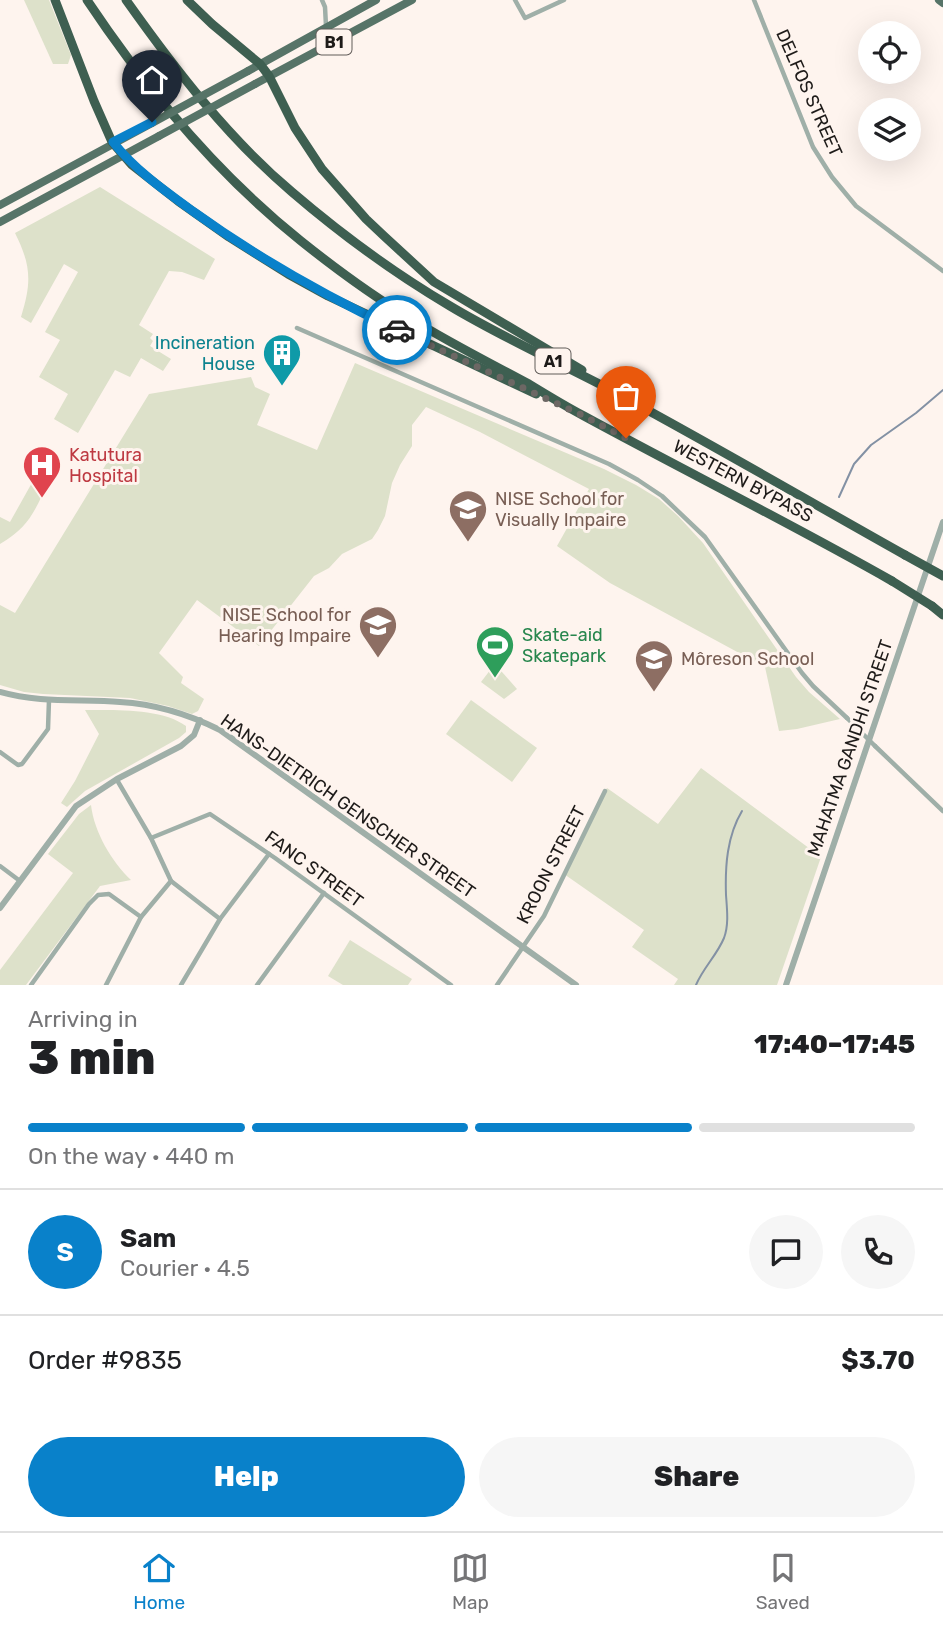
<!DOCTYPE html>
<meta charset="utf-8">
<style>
:root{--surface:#fff;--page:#f6f6f6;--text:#202124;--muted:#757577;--line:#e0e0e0;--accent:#0981ca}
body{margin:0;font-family:Rubik,sans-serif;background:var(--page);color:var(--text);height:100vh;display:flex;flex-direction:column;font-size:26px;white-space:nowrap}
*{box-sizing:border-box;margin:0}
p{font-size:23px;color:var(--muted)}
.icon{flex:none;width:38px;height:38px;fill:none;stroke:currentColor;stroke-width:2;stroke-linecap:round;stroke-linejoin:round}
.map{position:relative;height:985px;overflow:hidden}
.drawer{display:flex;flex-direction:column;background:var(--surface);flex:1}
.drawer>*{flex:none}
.fabs{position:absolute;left:858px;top:21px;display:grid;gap:14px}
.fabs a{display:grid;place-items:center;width:63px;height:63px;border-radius:50%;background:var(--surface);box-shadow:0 7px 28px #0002;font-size:35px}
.pin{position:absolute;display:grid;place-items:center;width:60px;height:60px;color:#fff;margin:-72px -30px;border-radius:50% 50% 50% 0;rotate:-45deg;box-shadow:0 0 7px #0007}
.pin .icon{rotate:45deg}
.courier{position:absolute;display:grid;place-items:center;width:70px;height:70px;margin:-35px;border:5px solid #0981ca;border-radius:50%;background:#fff;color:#222;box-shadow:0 2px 9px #0007}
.overview em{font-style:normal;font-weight:800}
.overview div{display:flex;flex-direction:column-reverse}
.overview{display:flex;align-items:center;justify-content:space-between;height:119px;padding:0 28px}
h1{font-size:46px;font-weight:800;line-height:52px}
.bar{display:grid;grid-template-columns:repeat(4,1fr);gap:10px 7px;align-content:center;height:84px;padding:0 28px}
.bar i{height:9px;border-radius:5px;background:var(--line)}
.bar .on{background:var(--accent)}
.bar p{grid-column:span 4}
.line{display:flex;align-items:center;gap:18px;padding:0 28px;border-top:2px solid var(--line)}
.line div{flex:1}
.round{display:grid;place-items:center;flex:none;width:74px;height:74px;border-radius:37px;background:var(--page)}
.primary-button{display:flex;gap:14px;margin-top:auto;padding:14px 28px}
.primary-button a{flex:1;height:80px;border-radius:42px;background:var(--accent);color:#fff;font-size:28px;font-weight:800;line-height:80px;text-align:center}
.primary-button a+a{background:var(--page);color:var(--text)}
.dock{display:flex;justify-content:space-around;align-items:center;height:98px;border-top:2px solid var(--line);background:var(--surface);font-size:19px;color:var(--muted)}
.dock a{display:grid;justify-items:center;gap:4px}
.dock .on{color:var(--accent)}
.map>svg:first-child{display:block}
.green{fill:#dde1ca}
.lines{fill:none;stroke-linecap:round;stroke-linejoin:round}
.stream{stroke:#8391a4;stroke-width:2}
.minor{stroke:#9fafa8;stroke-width:4.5}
.tertiary{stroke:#9fafa8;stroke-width:6}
.primary{stroke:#577468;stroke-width:8}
.motorway{stroke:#3e5f51;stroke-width:9}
.minor-bridge{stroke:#9fafa8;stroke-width:4.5}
.primary-bridge{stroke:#577468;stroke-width:8}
.motorway-bridge{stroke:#3e5f51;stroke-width:9}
.done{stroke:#6c6764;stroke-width:7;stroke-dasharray:0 12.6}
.route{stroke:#0981ca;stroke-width:9}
.labels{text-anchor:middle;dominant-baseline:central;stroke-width:6;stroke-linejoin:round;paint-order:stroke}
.shield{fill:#fef4ee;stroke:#615c59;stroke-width:2}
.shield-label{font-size:16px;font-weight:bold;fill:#1e1b19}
.street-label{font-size:18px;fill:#1e1b19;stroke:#fef4ee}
.culture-label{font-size:18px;fill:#0d838f;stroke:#fef4ee;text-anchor:end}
.health-label{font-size:18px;fill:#be3a42;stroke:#fef4ee;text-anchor:start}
.education-label{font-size:18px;fill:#785e54;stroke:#fef4ee;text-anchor:start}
.leisure-label{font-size:18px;fill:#27864d;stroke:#fef4ee;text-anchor:start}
</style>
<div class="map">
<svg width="943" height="985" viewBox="0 0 943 985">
<rect width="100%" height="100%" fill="#fef4ee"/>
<g class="green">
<polygon points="24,0 49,0 71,55 68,64 53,64"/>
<path d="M 100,187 L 215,259 L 204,280 L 182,272 L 169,271 L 139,325 L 153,334 L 150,338 L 153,341 L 150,346 L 171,359 L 163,371 L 141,358 L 130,377 L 115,370 L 78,433 L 54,419 L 68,394 L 39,377 L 60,340 L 45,332 L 78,272 L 64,264 L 31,323 L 21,317 C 32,282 31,265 15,233 Z"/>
<polygon points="355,363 604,469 636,485 659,499 678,516 703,543 796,677 809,692 840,719 797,729 779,731 765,667 610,583 557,546 589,489 480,432 426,407 412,425 412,446 400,465 392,483 385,516 378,530 372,539 342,554 329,568 314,576 259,646 197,600 159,653 183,677 181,683 204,699 198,711 192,714 168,706 130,698 43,694 24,692 0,685 0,605 15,613 149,394 251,377 255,387 270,394 257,425 317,450"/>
<path d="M 38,472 L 50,479 C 35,509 31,526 0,544 L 0,517 L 10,522 Z"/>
<polygon points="494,665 502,672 517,689 504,699 481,682"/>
<polygon points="471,700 537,748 512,782 446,734"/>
<path d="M 85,710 C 114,710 162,708 186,726 L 186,732 L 179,738 L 85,791 L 67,807 L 61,803 L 75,781 L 99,734 Z"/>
<polygon points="701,768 821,857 777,985 674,985 678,979 632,947 644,930 564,874 598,803 607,788 658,824"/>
<path d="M 91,805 C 94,832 112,862 131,880 L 100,886 L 26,985 L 0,985 L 0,970 L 73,873 L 48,854 L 79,814 Z"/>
<polygon points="350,940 412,979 408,985 343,985 328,976"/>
</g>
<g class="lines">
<g class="stream">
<polyline points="839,497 854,464 871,445 916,413 943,390"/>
<path d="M 696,985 C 703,968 717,955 724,938 C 729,925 727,909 726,895 C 725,866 727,836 742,811"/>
</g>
<g class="minor">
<polyline points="322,0 325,7 326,26"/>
<polyline points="515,0 525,18 564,0"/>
<polyline points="754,0 813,147 832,177 856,206 943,271"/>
<polyline points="297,328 609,464 638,480 662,496 705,537 802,673 813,686 847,718"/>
<polyline points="875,746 943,811"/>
<polyline points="0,752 18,765 22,764 48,729 49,700"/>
<polyline points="117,780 151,838 171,881 220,919"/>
<polyline points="151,838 210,814 275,858 451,985"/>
<polyline points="0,866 20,881"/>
<polyline points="31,985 89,904 98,895 109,894 141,917"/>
<polyline points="106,985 141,917 171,881"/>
<polyline points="181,985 220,919 269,854"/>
<polyline points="257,985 324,893"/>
<polyline points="497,985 544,916 605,791"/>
</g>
<g class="tertiary">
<path d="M 0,692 C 39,703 80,699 120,702 C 155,704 190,715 220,730 L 576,985"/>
<polyline points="0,908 76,806 117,779 181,746 194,735 200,720"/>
<polyline points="786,985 943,522"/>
</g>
<g class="primary">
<polyline points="939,0 943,3"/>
<polyline points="248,71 376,0"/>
<polyline points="255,84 412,0"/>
<polyline points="0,205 152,123"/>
<polyline points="0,222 159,136"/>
</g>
<g class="motorway">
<polyline points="55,0 94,101 112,142 132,165 178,201 229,237 288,274 328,296 536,394"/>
<path d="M 87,0 C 147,90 216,173 301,241 C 336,269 374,297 413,320 C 450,343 490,363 529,384 C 547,395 565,406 584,416 C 687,472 790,523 892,581"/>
<path d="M 126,0 C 175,69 227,137 292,192 C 341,234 394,273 450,306 C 500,336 553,360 605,387 C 706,441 805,499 905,555"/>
<polyline points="187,0 212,24 260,64 269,76 295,128 322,169 366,219 384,236 434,282 582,370"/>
<polyline points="932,606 943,615"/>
</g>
<polyline class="minor-bridge" points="847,718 875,746"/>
<g class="primary-bridge">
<polyline points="152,123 248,71"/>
<polyline points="159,136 255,84"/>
</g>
<g class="motorway-bridge">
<polyline points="905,555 943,576"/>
<polyline points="892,581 932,606"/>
</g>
</g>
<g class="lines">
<polyline class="done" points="397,330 582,415 626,438"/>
<path class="route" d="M 152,122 L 113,142 C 135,170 165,191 194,212 C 258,258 326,296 397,330"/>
</g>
<defs>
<g id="building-pin" transform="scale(2.0125)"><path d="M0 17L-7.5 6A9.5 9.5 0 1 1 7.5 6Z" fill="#0f9aa8" stroke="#fef4ee"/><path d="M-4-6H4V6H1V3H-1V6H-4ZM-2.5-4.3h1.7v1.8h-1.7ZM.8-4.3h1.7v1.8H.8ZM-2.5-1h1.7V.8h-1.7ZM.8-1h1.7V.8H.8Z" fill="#fff"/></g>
<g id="hospital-pin" transform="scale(2.0125)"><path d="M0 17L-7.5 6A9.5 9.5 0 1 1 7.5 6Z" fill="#e0444e" stroke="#fef4ee"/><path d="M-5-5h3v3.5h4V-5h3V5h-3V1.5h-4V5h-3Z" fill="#fff"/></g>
<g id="school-pin" transform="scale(2.0125)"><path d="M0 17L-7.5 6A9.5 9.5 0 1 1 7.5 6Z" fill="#8d6e63" stroke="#fef4ee"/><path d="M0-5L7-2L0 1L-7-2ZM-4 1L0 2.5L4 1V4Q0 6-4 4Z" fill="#fff"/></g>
<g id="stadium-pin" transform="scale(2.0125)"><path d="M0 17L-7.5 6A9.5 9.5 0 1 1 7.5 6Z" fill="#2e9e5b" stroke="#fef4ee"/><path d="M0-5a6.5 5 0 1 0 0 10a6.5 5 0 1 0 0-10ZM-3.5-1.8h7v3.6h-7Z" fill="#fff"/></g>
</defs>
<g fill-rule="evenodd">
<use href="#building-pin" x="282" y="353"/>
<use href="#hospital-pin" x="42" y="465"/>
<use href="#school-pin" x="468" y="509"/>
<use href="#school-pin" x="378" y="625"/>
<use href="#stadium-pin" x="495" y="645"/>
<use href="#school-pin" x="654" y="659"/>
</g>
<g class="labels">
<g class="shield">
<rect x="316.5" y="29.5" width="35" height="25" rx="5"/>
<rect x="535.5" y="348.5" width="35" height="25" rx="5"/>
</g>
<g class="shield-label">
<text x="334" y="42">B1</text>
<text x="553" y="361">A1</text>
</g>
<g class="street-label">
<text transform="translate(809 93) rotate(66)">DELFOS STREET</text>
<text transform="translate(743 481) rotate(28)">WESTERN BYPASS</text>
<text transform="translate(850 748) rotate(-71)">MAHATMA GANDHI STREET</text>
<text transform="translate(348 806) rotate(35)">HANS-DIETRICH GENSCHER STREET</text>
<text transform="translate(551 865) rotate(-63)">KROON STREET</text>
<text transform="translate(314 869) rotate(36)">FANC STREET</text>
</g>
<g class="culture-label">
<text x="255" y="343">Incineration<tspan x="255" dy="21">House</tspan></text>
</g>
<g class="health-label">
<text x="69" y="455">Katutura<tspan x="69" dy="21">Hospital</tspan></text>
</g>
<g class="education-label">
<text x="495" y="499">NISE School for<tspan x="495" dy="21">Visually Impaire</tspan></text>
<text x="351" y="615" text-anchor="end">NISE School for<tspan x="351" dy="21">Hearing Impaire</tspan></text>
<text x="681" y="659">Môreson School</text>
</g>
<g class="leisure-label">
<text x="522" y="635">Skate-aid<tspan x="522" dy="21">Skatepark</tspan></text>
</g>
</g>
</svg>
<div class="fabs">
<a><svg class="icon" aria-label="locate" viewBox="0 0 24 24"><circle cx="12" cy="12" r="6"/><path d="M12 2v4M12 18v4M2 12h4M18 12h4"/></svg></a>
<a><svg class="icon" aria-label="layers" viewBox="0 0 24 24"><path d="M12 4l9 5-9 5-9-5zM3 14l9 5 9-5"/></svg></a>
</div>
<div class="pin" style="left:626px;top:438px;background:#ea580c"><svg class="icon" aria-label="bag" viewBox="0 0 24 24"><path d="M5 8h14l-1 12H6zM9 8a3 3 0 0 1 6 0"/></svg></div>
<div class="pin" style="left:152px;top:122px;background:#1f2937"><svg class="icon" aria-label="home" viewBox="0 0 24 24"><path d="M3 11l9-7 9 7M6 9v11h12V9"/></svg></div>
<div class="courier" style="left:397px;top:330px"><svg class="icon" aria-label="car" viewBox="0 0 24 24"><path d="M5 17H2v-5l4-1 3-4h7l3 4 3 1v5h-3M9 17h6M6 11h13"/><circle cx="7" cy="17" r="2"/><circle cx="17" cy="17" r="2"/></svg></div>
</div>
<section class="drawer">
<div class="overview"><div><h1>3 min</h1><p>Arriving in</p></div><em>17:40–17:45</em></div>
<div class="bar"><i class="on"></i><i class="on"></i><i class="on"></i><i></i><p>On the way · 440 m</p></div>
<div class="line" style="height:126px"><b class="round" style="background:var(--accent);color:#fff">S</b><div><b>Sam</b><p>Courier · 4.5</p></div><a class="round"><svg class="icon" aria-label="chat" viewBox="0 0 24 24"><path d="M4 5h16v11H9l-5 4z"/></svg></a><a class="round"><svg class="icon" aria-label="phone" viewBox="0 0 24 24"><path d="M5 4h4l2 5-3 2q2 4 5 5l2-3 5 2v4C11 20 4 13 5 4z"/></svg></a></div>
<div class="line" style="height:91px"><div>Order #9835</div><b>$3.70</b></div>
<div class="primary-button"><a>Help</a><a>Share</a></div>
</section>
<nav class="dock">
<a class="on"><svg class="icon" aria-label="home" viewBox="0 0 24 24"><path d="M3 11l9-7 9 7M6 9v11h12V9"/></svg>Home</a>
<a><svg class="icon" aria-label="map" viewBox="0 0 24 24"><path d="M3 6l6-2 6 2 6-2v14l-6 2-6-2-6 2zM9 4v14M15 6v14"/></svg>Map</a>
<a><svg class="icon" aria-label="saved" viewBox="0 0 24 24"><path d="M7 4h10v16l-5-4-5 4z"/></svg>Saved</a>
</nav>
